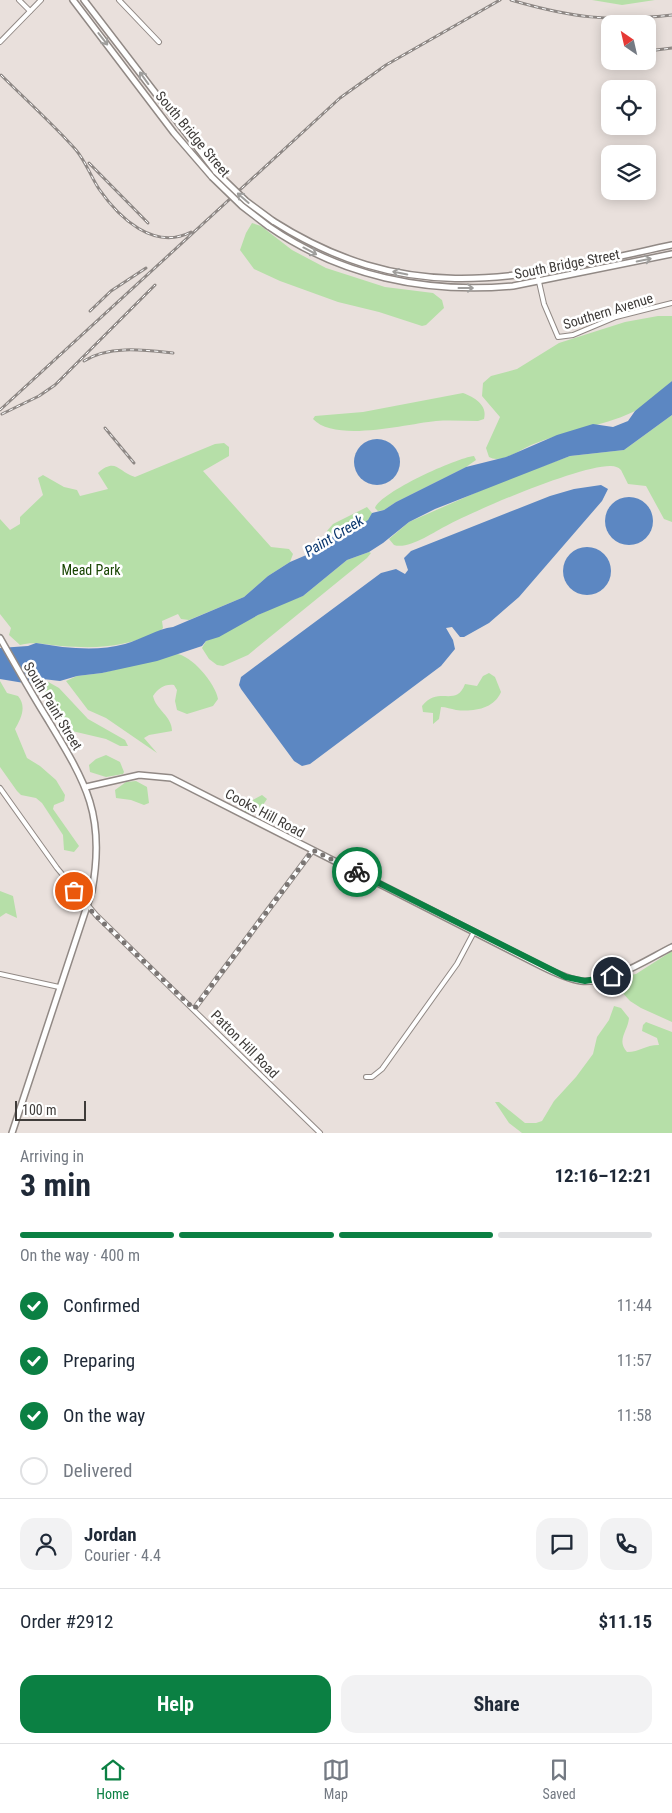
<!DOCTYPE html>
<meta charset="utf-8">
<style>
:root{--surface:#fff;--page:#f2f2f3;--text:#1f2937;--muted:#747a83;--line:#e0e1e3;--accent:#0b8043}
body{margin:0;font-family:"Roboto Condensed",sans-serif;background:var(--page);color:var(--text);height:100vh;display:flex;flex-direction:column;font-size:19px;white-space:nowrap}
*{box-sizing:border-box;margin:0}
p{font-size:16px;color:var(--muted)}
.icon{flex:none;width:28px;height:28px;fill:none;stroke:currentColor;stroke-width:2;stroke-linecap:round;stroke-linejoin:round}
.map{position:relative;height:1133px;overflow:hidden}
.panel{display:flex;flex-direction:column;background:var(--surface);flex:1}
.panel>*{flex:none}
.needle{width:32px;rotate:326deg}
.fabs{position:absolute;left:601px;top:15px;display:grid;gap:10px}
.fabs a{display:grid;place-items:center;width:55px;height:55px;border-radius:10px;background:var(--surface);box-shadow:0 2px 12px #0003;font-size:25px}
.scale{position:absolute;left:15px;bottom:12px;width:71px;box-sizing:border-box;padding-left:5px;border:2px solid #3f3c3a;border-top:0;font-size:14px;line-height:18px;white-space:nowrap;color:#3f3c3a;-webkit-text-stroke:4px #fff;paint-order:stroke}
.pin{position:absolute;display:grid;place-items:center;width:42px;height:42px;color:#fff;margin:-21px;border:2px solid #fff;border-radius:50%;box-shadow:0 1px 5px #0007}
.courier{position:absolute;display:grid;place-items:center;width:50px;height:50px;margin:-25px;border:4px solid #0b8043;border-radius:50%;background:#fff;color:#222;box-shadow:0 1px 6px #0007}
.head em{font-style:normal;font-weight:700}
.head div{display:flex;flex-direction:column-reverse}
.head{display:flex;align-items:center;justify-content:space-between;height:85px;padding:0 20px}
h1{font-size:32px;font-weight:700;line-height:38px}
.bar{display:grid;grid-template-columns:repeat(4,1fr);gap:8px 5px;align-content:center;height:60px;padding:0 20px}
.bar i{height:6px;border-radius:4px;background:var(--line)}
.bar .on{background:var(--accent)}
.bar p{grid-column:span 4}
.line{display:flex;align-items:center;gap:12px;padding:0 20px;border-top:1px solid var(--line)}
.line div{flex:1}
.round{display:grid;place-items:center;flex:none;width:52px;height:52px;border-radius:15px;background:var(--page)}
ol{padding:0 20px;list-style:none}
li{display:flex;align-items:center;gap:15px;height:55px}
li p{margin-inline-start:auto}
li .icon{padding:5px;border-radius:50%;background:var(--accent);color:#fff;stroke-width:4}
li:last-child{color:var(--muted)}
li i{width:28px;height:28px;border:2px solid var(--line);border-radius:50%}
.cta{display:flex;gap:10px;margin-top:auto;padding:10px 20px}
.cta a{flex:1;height:58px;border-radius:15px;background:var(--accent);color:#fff;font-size:20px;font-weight:700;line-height:58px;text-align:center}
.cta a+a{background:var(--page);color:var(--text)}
.dock{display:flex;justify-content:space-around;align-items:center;height:70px;border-top:1px solid var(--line);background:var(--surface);font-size:14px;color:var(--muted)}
.dock a{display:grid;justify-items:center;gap:2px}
.dock .on{color:var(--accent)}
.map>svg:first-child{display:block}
.green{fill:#b6dfa8}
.water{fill:#5c87c2}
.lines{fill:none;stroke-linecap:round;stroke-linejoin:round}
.street-casing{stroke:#918985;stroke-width:6}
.secondary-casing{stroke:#918985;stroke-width:8}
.street{stroke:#fff;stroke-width:4}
.secondary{stroke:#fff;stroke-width:5}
.rail-casing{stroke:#8e8885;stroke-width:3}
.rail{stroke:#fff;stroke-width:1;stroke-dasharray:4;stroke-linecap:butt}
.secondary-bridge-casing{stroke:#918985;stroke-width:8;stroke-linecap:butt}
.secondary-bridge{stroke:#fff;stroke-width:5}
.oneway{stroke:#9f9e9c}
.done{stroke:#7a7573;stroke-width:5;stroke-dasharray:0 9}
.route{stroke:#0b8043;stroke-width:6}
.labels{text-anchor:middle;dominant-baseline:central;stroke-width:5;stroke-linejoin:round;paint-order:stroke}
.street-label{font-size:14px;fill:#3f3c3a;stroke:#fff}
.park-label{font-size:14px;fill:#174401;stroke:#fff}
.water-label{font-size:15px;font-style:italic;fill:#0b376e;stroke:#fff}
</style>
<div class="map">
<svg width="672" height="1133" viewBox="0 0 672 1133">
<rect width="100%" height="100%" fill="#e9e0dc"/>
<g class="green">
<polygon points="592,0 655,0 622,5"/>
<polygon points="252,223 261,226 292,250 326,268 385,287 433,293 442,300 444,308 426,325 422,326 379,312 338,302 280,281 254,269 240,250 246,233"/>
<path d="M 658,316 L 672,316 L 672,381 C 660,391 648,405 633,412 C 601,427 564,431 531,445 C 520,450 501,464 489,457 L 486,448 L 500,417 L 482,396 L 483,383 L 491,376 L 517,369 L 559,343 L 625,322 Z"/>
<path d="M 463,393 C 474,397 488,405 484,419 L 478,421 C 464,421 450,420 436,421 C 406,424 335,443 313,419 L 315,416 L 363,412 Z"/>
<path d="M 672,415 L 672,522 L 664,519 L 646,486 L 628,484 L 621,470 C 618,467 615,466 611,466 C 581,465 475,510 446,526 C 434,532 408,550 394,545 L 389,539 L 409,522 L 500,482 L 570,456 L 624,450 Z"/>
<path d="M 224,443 L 229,447 L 229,456 L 203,471 L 271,547 L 289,549 L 293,554 L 290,562 L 268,576 L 244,597 L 189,620 L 181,619 L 178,614 L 162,621 L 163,628 L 160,631 C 126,647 99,649 61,646 C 46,645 34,641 20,645 L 9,635 L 11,628 L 0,614 L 0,519 L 10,530 L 20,524 L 20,517 L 43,495 L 38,478 L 43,475 L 64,487 L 77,490 L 80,496 L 108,489 L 98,473 C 116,457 118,472 135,477 L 215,444 Z"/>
<path d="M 474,456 L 476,460 L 466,467 L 396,502 L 384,510 L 378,511 L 375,508 C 381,492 456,458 474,456 Z"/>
<path d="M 367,507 L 372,513 C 370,526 339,540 328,535 L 327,531 L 333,524 Z"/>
<polygon points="369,552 371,553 367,558 248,655 223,666 217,665 209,659 202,648 206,641 278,605 303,596 347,560"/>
<path d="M 175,654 C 190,653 216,684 218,699 L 213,706 L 187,714 L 177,710 L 175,701 L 177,690 L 174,685 C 164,684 159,688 153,696 C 156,710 172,716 172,731 L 149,735 L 144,738 L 157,753 L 106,718 L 88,710 L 66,681 L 77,676 L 102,673 Z"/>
<path d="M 489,673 L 495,677 L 501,692 C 494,709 473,712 456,710 C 451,709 446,707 441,707 L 439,719 L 433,724 L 433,713 L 423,712 L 422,706 C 439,685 456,708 465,684 L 477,686 L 483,676 Z"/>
<polygon points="43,679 59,688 88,719 125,740 128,746 120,746 106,739 72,731 64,721 55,703 40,686 39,680"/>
<path d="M 0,681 L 7,693 L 18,696 C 27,707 21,718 15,729 L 27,758 L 40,766 L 56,780 L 65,795 L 64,801 L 54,805 L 53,809 L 79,846 L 74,852 L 64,850 L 63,835 L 42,803 L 36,798 L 21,795 L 17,791 L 0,767 Z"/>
<polygon points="106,755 120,762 124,772 123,774 106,777 90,772 89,765 96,759"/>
<polygon points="136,781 147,787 149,803 144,805 131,800 116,798 115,790 126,782"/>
<polygon points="262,795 267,799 261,808 253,813 245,812 245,808 249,802"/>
<polygon points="0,891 13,896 17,918 6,913 0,917"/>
<polygon points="672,951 672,1022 641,1008 630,1001 620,990 601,987 601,985 613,978 636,974"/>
<path d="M 614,1006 L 621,1008 L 629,1018 C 628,1031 616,1040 627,1052 C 640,1052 645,1045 659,1045 L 657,1038 L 642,1031 L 643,1025 L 646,1022 L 672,1032 L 672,1133 L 522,1133 L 509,1123 L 495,1102 L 499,1102 L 525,1123 L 536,1123 L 542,1121 L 554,1101 L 576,1077 L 593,1054 L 597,1037 L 609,1020 Z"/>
</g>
<g class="water">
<path d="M 672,381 L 672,415 L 624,450 L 570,456 L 435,509 L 409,522 L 383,543 L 369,552 L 347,560 L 303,596 L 258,615 L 219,637 L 206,641 L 202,646 L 157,661 L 102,673 L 77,676 L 60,681 L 43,679 L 30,684 L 0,679 L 0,648 L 28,646 L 36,643 C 66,648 96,652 125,644 C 142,639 157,629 173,627 L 244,597 L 268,576 L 290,562 L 311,553 L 318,543 L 329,537 L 347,534 L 368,520 L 372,513 L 384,510 L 396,502 L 466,467 L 506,457 L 557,435 L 593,424 L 613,427 L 628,421 L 635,411 Z"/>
<circle cx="377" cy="462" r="23"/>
<polygon points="601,485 608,489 602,501 519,597 489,623 464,637 460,637 452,627 446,628 453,640 455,649 441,666 310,764 302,766 294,761 241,689 239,685 241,677 381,573 396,569 405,574 408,570 404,558 411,551 550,496 574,489"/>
<circle cx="629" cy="521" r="24"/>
<circle cx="587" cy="571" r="24"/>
</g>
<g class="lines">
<g class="street-casing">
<g id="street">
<polyline points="19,0 30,11"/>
<polyline points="119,0 159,42"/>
<polyline points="0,42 41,0"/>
<polyline points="537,273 544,304 558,337 573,335 616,317 672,303"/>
<polyline points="0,788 57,868 96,915 320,1133"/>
<polyline points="0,974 59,987"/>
<polyline points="194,1009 313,850"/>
<polyline points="366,1077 372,1077 382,1069 457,964 474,932"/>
</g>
</g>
<g class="secondary-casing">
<g id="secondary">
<polyline points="73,0 174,133 212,177"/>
<polyline points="84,0 216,172"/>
<path d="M 273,221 C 413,310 522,277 672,245"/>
<path d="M 268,226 C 340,276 426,294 513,286 L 672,254"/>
<path d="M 0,638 C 16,666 31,693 48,720 C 86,783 106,815 92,891 L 12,1133"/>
<path d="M 86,787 L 139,775 L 171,778 L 541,966 C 553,972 567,979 581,981 C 611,984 646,960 672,947"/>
</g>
</g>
<use href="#street" class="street"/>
<use href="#secondary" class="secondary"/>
<g class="rail-casing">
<g id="rail">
<path d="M 511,0 C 573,18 608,22 672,15"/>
<polyline points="656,50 672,48"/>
<path d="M 1,75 C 26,100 53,124 76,150 C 86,162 91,177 99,189 C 119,218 154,251 191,232"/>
<polyline points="89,163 148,223"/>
<polyline points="90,311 111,291 146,268"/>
<path d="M 84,361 C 109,345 145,350 173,353"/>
<polyline points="0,410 340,98 386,65 500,0"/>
<polyline points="2,414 39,396 55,385 155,285"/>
<polyline points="105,428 134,463"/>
</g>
</g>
<use href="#rail" class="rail"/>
<g class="secondary-bridge-casing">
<g id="secondary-bridge">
<polyline points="216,172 246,201 273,221"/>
<polyline points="212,177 242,206 268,226"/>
</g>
</g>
<use href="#secondary-bridge" class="secondary-bridge"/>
</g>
<defs><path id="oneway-shaft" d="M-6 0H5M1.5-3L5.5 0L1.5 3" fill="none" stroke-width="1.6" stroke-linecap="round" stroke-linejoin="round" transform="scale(1.25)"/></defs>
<g class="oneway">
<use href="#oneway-shaft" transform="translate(103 39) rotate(52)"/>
<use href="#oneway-shaft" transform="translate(144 78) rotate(-126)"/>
<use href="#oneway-shaft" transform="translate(243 198) rotate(-139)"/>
<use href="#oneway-shaft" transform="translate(310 251) rotate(28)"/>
<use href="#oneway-shaft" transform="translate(644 260) rotate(-12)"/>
<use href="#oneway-shaft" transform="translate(400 273) rotate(-169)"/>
<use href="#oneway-shaft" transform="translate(466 288)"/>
</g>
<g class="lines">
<polyline class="done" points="74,891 96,916 194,1009 313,850 357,872"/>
<polyline class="route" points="357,872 566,977 585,981 612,976"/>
</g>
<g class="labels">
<g class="street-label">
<text transform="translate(193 134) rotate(50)">South Bridge Street</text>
<text transform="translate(567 264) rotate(-11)">South Bridge Street</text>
<text transform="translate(608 311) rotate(-17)">Southern Avenue</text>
<text transform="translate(53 706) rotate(59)">South Paint Street</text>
<text transform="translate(265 813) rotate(28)">Cooks Hill Road</text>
<text transform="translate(245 1044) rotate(45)">Patton Hill Road</text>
</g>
<g class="park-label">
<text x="91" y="570">Mead Park</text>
</g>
<g class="water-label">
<text transform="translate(334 536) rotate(-31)">Paint Creek</text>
</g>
</g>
</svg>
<div class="fabs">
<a><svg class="needle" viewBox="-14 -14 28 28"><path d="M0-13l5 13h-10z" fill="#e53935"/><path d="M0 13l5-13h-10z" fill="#747a83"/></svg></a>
<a><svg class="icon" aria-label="locate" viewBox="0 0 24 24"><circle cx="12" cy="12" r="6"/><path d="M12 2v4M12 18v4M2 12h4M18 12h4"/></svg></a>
<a><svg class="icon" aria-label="layers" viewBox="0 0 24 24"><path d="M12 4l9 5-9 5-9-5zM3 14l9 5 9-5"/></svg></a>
</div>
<div class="scale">100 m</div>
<div class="pin" style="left:74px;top:891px;background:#ea580c"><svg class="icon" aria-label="bag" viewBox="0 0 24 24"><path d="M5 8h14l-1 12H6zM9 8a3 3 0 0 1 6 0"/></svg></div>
<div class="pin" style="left:612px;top:976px;background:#1f2937"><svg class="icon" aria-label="home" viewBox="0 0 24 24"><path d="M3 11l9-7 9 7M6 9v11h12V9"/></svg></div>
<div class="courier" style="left:357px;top:872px"><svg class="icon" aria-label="bike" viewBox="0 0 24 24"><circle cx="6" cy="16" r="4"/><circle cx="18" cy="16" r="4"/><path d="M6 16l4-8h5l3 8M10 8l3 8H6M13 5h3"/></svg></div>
</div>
<section class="panel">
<div class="head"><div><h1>3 min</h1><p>Arriving in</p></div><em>12:16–12:21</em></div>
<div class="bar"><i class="on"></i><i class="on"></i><i class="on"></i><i></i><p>On the way · 400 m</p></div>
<ol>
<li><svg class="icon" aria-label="check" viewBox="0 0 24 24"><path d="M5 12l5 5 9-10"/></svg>Confirmed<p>11:44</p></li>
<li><svg class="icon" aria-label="check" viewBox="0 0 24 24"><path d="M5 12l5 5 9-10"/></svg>Preparing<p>11:57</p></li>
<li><svg class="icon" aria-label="check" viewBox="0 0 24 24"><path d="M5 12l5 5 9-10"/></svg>On the way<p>11:58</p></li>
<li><i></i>Delivered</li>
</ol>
<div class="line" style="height:90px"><a class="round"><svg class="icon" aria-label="person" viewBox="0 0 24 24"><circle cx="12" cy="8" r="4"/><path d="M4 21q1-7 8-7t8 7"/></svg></a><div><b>Jordan</b><p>Courier · 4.4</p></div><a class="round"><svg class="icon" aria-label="chat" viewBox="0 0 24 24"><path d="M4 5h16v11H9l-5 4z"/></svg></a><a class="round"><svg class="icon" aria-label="phone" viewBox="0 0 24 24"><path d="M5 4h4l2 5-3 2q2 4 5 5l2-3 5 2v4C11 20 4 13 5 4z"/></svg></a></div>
<div class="line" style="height:65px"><div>Order #2912</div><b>$11.15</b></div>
<div class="cta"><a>Help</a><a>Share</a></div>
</section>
<nav class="dock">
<a class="on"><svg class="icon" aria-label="home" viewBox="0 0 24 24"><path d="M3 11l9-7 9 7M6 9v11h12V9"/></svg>Home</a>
<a><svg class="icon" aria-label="map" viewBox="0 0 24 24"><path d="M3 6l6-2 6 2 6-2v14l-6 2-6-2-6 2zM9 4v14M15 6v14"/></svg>Map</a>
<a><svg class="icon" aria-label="saved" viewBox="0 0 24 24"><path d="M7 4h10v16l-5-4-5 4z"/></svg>Saved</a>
</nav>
